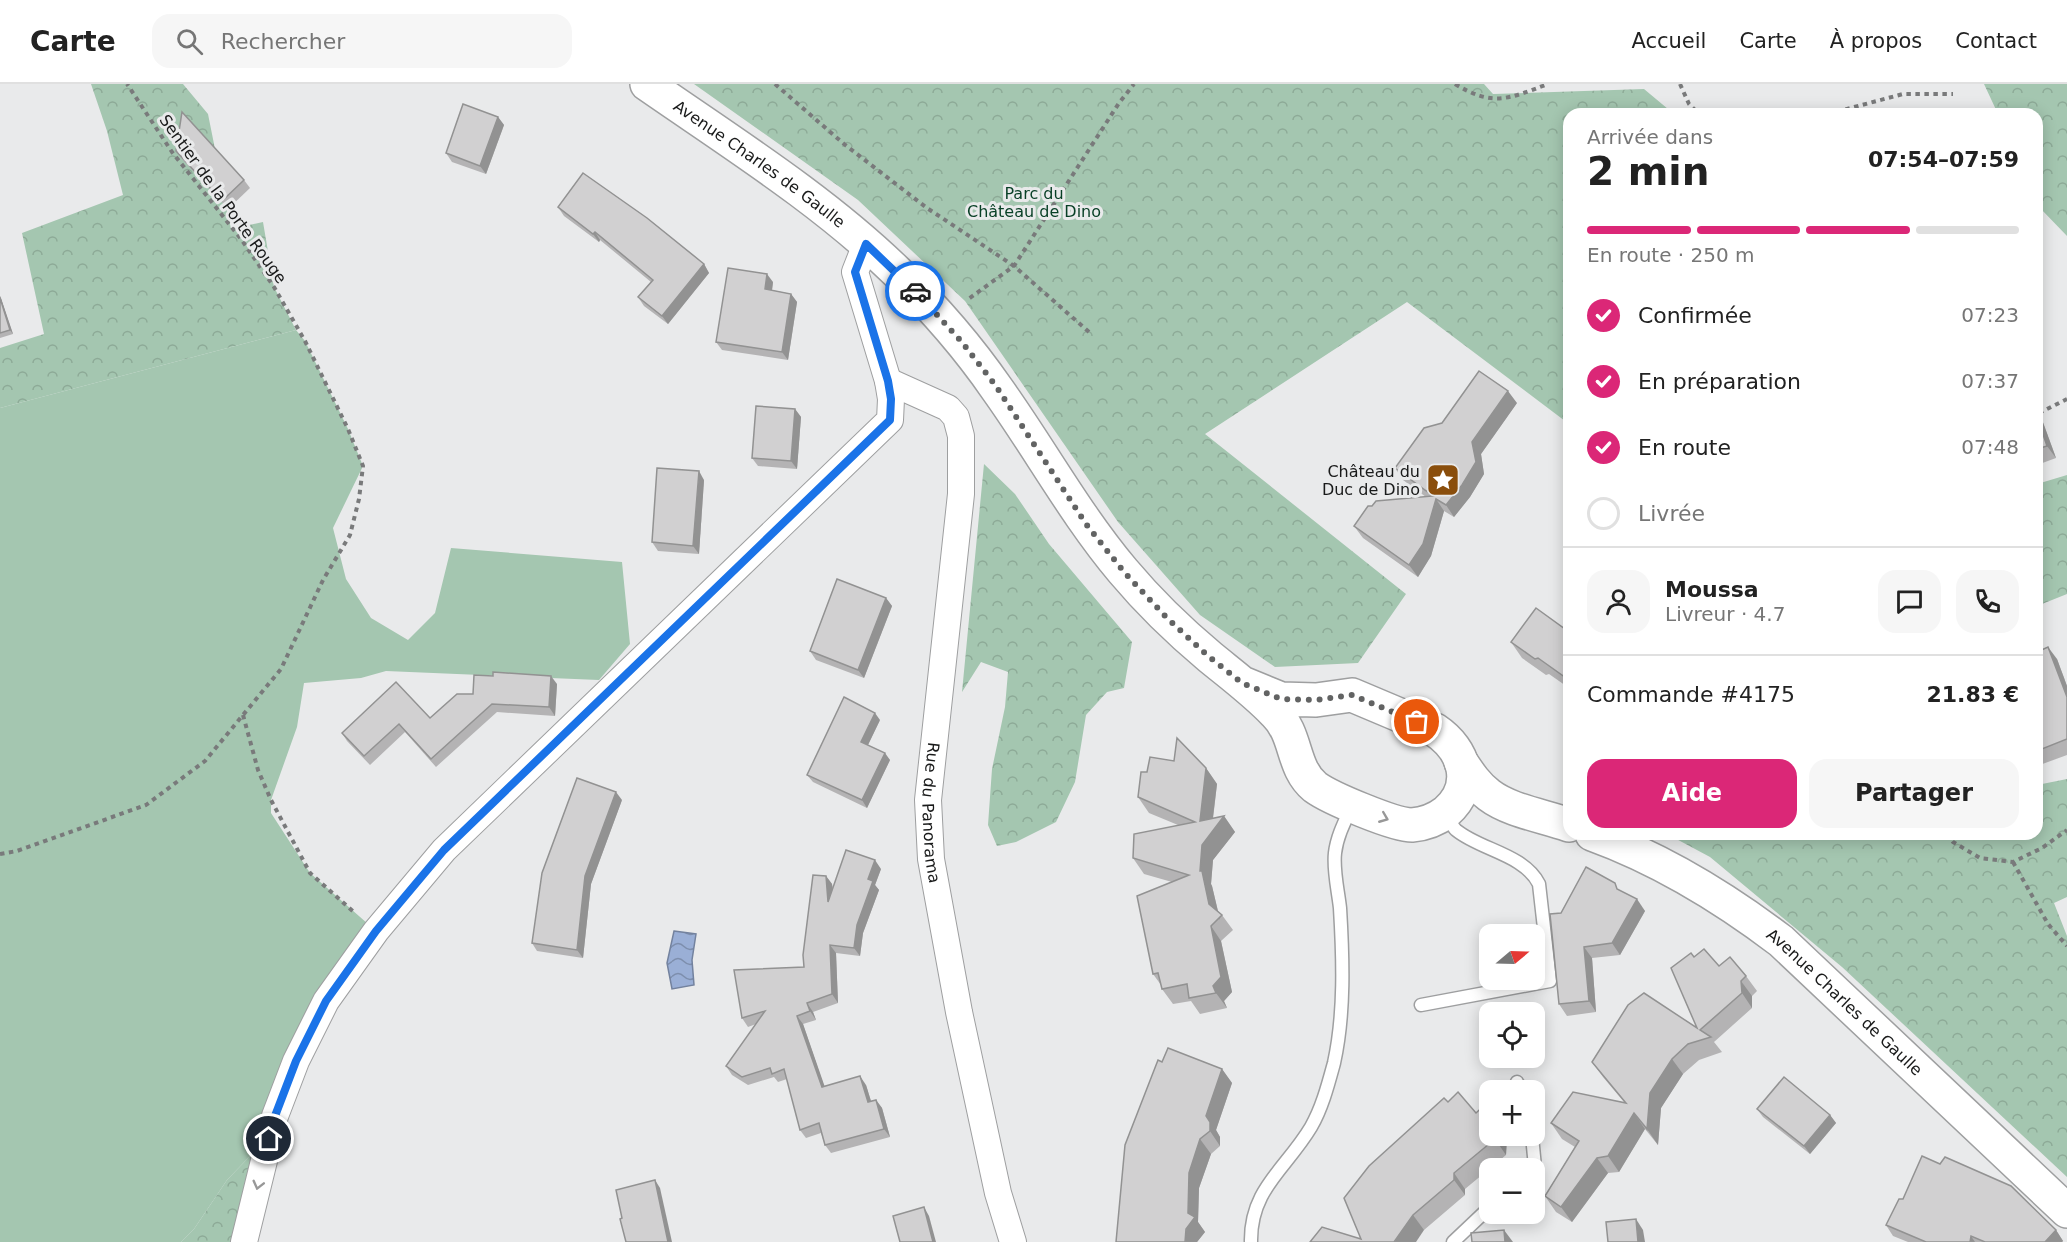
<!DOCTYPE html>
<html lang="fr">
<meta charset="utf-8">
<style>
:root{--surface:#fff;--page:#f6f6f6;--text:#222;--muted:#767676;--line:#e0e0e0;--accent:#db2777}
body{margin:0;font-family:"DejaVu Sans",sans-serif;background:var(--page);color:var(--text);height:100vh;display:flex;flex-direction:column;font-size:22px;white-space:nowrap}
*{box-sizing:border-box;margin:0}
p{font-size:20px;color:var(--muted)}
.icon{flex:none;width:33px;height:33px;fill:none;stroke:currentColor;stroke-width:2;stroke-linecap:round;stroke-linejoin:round}
.map{position:relative;flex:1;overflow:hidden}
.details{position:absolute;left:1563px;top:24px;width:480px;height:732px;display:flex;flex-direction:column;background:var(--surface);border-radius:18px;box-shadow:0 3px 15px #0003}
.details>*{flex:none}
.needle{width:39px;rotate:71deg}
.tools{position:absolute;left:1479px;top:840px;display:grid;gap:12px}
.tools a{display:grid;place-items:center;width:66px;height:66px;border-radius:12px;background:var(--surface);box-shadow:0 3px 15px #0003;font-size:30px}
.pin{position:absolute;display:grid;place-items:center;width:51px;height:51px;color:#fff;margin:-26px;border:3px solid #fff;border-radius:50%;box-shadow:0 2px 6px #0007}
.courier{position:absolute;display:grid;place-items:center;width:60px;height:60px;margin:-30px;border:4px solid #1a73e8;border-radius:50%;background:#fff;color:#222;box-shadow:0 2px 8px #0007}
.head em{font-style:normal;font-weight:600}
.head div{display:flex;flex-direction:column-reverse}
.head{display:flex;align-items:center;justify-content:space-between;height:102px;padding:0 24px}
h1{font-size:39px;font-weight:600;line-height:45px}
.bar{display:grid;grid-template-columns:repeat(4,1fr);gap:9px 6px;align-content:center;height:72px;padding:0 24px}
.bar i{height:8px;border-radius:4px;background:var(--line)}
.bar .on{background:var(--accent)}
.bar p{grid-column:span 4}
.line{display:flex;align-items:center;gap:15px;padding:0 24px;border-top:2px solid var(--line)}
.line div{flex:1}
.round{display:grid;place-items:center;flex:none;width:63px;height:63px;border-radius:18px;background:var(--page)}
ol{padding:0 24px;list-style:none}
li{display:flex;align-items:center;gap:18px;height:66px}
li p{margin-inline-start:auto}
li .icon{padding:6px;border-radius:50%;background:var(--accent);color:#fff;stroke-width:4}
li:last-child{color:var(--muted)}
li i{width:33px;height:33px;border:3px solid var(--line);border-radius:50%}
.button{display:flex;gap:12px;margin-top:auto;padding:12px 24px}
.button a{flex:1;height:69px;border-radius:18px;background:var(--accent);color:#fff;font-size:24px;font-weight:600;line-height:69px;text-align:center}
.button a+a{background:var(--page);color:var(--text)}
header{display:flex;align-items:center;gap:36px;box-sizing:border-box;height:84px;padding:0 30px;background:var(--surface);border-bottom:2px solid var(--line)}
header strong{font-size:28px}
nav{display:flex;gap:33px;margin-inline-start:auto;font-size:21px}
.search{width:420px;height:54px;background:var(--page);display:flex;align-items:center;gap:15px;box-sizing:border-box;padding:0 21px;border-radius:18px;color:var(--muted);font-size:22px}
.map>svg:first-child{display:block}
.grass{fill:#a4c6b0}
.forest{fill:url(#forest-crowns)}
.water{fill:url(#water-waves);stroke:#73829e;stroke-width:1.5}
.lines{fill:none;stroke-linecap:round;stroke-linejoin:round}
.service-casing{stroke:#9e9fa0;stroke-width:15}
.minor-casing{stroke:#9e9fa0;stroke-width:28}
.secondary-casing{stroke:#9e9fa0;stroke-width:36}
.path{stroke:#797a7b;stroke-width:4;stroke-dasharray:4.5 4.5;stroke-linecap:butt}
.service{stroke:#fff;stroke-width:12}
.minor{stroke:#fff;stroke-width:26}
.secondary{stroke:#fff;stroke-width:33}
.wall{fill:#b4b3b4}
.shaded-wall{fill:#929292}
.building{fill:#d1d0d1;stroke:#929292;stroke-width:1.5}
.oneway{stroke:#989898}
.done{stroke:#626363;stroke-width:6;stroke-dasharray:0 10.8}
.route{stroke:#1a73e8;stroke-width:8}
.labels{text-anchor:middle;dominant-baseline:central;stroke-width:6;stroke-linejoin:round;paint-order:stroke}
.street-label{font-size:16px;fill:#191a1a;stroke:#e9eaeb}
.park-label{font-size:16px;fill:#073f25;stroke:#e9eaeb}
.poi-label{font-size:16px;fill:#191a1a;stroke:#e9eaeb;text-anchor:end}
</style>
<header>
<strong>Carte</strong>
<div class="search"><svg class="icon" aria-label="search" viewBox="0 0 24 24"><circle cx="10" cy="10" r="6"/><path d="M15 15l6 6"/></svg>Rechercher</div>
<nav><a>Accueil</a><a>Carte</a><a>À propos</a><a>Contact</a></nav>
</header>
<div class="map">
<svg width="2067" height="1158" viewBox="0 0 2067 1158">
<defs>
<pattern id="forest-crowns" width="20" height="18" patternUnits="userSpaceOnUse" patternTransform="scale(1.5)"><rect width="20" height="18" fill="#a4c6b0"/><path d="M2 6a3 3 0 1 1 6 0M12 15a3 3 0 1 1 6 0" fill="none" stroke="#8daa97"/></pattern>
<pattern id="water-waves" width="16" height="10" patternUnits="userSpaceOnUse" patternTransform="scale(1.5)"><rect width="16" height="10" fill="#9aafd6"/><path d="M0 5q4-4 8 0t8 0" fill="none" stroke="#7d8ead"/></pattern>
</defs>
<rect width="100%" height="100%" fill="#e9eaeb"/>
<polygon class="grass" points="296,246 305,257 348,345 363,382 333,444 346,495 371,534 408,556 435,529 451,464 622,478 630,560 599,596 386,587 361,594 304,599 297,643 271,716 271,729 310,789 376,847 307,930 252,1070 227,1096 194,1145 181,1158 0,1158 0,324"/>
<g class="forest">
<polygon points="91,0 183,0 208,30 231,145 263,138 274,203 296,246 0,324 0,264 44,250 22,149 123,111 107,47"/>
<polygon points="694,0 1484,0 1493,10 1644,5 1674,30 1569,30 1569,340 1407,218 1205,350 1406,510 1358,579 1275,583 1200,531 1118,438 965,217 858,116"/>
<polygon points="1984,0 2067,0 2067,152 2040,124 2037,117 2037,30 1998,30"/>
<polygon points="984,380 1015,410 1049,460 1132,558 1124,604 1107,608 1086,631 1075,698 1056,738 1016,758 997,762 988,741 992,685 1005,623 1008,588 981,578 962,608"/>
<polygon points="2067,391 2067,510 2037,522 2037,400"/>
<polygon points="2067,695 2067,813 2054,819 2067,852 2067,1093 1842,883 1710,773 1667,750 2037,750 2037,701"/>
<polygon points="252,1070 236,1158 181,1158 194,1145 227,1096"/>
</g>
<polygon class="water" points="674,847 696,850 692,876 694,901 672,905 667,879"/>
<g class="lines">
<g class="service-casing">
<g id="service">
<path d="M 1421,921 L 1550,897 L 1539,800 C 1524,770 1480,766 1456,746 C 1452,742 1449,735 1445,730"/>
<polyline points="1517,998 1520,1006"/>
<polyline points="1532,1052 1535,1083 1533,1084"/>
<path d="M 1251,1158 C 1250,1105 1286,1085 1311,1043 C 1322,1024 1328,1001 1334,979 C 1345,929 1343,874 1340,824 C 1338,806 1333,786 1335,769 C 1337,752 1345,737 1352,722"/>
<polyline points="1453,1158 1490,1123"/>
</g>
</g>
<g class="minor-casing">
<g id="minor">
<path id="s1" d="M 888,297 L 948,324 L 956,333 L 961,352 L 961,410 L 928,716 L 931,775 L 959,928 L 998,1109 L 1013,1158"/>
<polyline points="244,1158 275,1032 296,977 326,917 376,847 444,766 890,336 891,315 888,297 855,188 866,160"/>
</g>
</g>
<g class="secondary-casing">
<g id="secondary">
<path id="s2" d="M 647,0 C 732,59 823,116 897,188 C 934,224 968,263 997,305 C 1040,365 1075,430 1123,487 C 1149,518 1179,547 1210,573 C 1232,591 1255,608 1275,629 C 1298,651 1291,683 1315,703 C 1330,714 1394,741 1412,741 C 1424,740 1437,735 1446,728 C 1476,702 1465,666 1435,646 L 1352,611 L 1316,616 L 1281,615 L 1242,599"/>
<path d="M 1461,678 C 1469,690 1477,702 1489,711 C 1510,727 1544,732 1569,741"/>
<path id="s3" d="M 1592,750 C 1661,775 1723,813 1781,857 L 2067,1127"/>
</g>
</g>
<g class="path">
<polyline points="775,0 844,60 927,124 1014,182 967,216"/>
<path d="M 1455,0 C 1493,23 1508,15 1548,0"/>
<polyline points="1680,0 1689,20 1699,30"/>
<polyline points="1828,30 1903,10 1953,10"/>
<polyline points="1089,248 1014,182 1119,19 1134,0"/>
<polyline points="2039,329 2067,315"/>
<polyline points="243,631 258,686 271,716 310,789 355,829"/>
<polyline points="1947,750 1953,758 1980,774 2013,778 2042,764 2067,746"/>
<polyline points="0,770 17,767 146,721 205,677 281,585 323,496 350,451 359,415 363,382 348,345 305,257 274,203 241,155 172,68 127,0"/>
<polyline points="2013,778 2048,840 2067,862"/>
</g>
<use href="#service" class="service"/>
<use href="#minor" class="minor"/>
<use href="#secondary" class="secondary"/>
</g>
<g class="wall">
<polygon points="498,33 504,41 486,90 452,78 446,69"/>
<polygon points="176,67 244,96 250,104 228,125 182,75"/>
<polygon points="558,123 704,180 709,189 668,240 644,222 638,213 651,198 600,156 599,158 564,132"/>
<polygon points="773,198 772,206 791,210 797,218 788,276 722,266 716,258"/>
<polygon points="0,212 13,250 0,254"/>
<polygon points="1517,319 1481,370 1484,390 1470,413 1454,433 1444,427 1431,472 1418,493 1363,454 1354,442 1372,422 1426,413 1403,396 1395,384"/>
<polygon points="2037,322 2056,374 2037,381"/>
<polygon points="795,325 801,333 797,385 758,382 752,374"/>
<polygon points="704,396 699,470 658,467 652,458"/>
<polygon points="886,514 892,522 864,594 816,576 810,567"/>
<polygon points="1569,548 1569,604 1549,590 1546,591 1522,574 1511,558"/>
<polygon points="2037,568 2057,575 2067,602 2067,671 2037,682"/>
<polygon points="557,600 555,632 497,628 436,683 405,648 370,681 347,657 342,649 430,634 473,610"/>
<polygon points="880,636 868,661 890,676 867,724 813,698 807,691"/>
<polygon points="1174,677 1206,684 1217,700 1213,735 1224,732 1235,748 1213,776 1211,800 1212,802 1218,827 1222,831 1233,846 1221,857 1232,908 1224,917 1227,924 1200,930 1191,917 1173,920 1162,905 1161,901 1153,890 1172,798 1144,790 1133,774 1178,741 1149,729 1138,713 1147,688"/>
<polygon points="622,716 591,800 583,874 537,867 532,859"/>
<polygon points="881,785 875,801 879,806 863,849 860,872 836,869 838,919 813,928 816,936 803,940 824,1002 866,1001 871,1017 876,1016 882,1024 890,1053 831,1069 825,1061 821,1049 806,1054 800,1046 787,995 778,998 774,993 748,1001 732,991 726,982 756,940 748,943 742,934 804,883 826,792 832,800 833,804"/>
<polygon points="1620,806 1645,827 1620,871 1592,874 1596,928 1567,932 1559,920 1561,829"/>
<polygon points="1694,873 1746,892 1757,907 1752,912 1752,924 1714,958 1722,968 1699,976 1683,990 1661,1024 1658,1061 1645,1045 1619,1088 1608,1089 1572,1138 1556,1128 1545,1112 1575,1063 1562,1055 1551,1039 1624,1018 1603,993 1592,978 1697,944"/>
<polygon points="1162,978 1222,985 1232,999 1216,1046 1220,1053 1220,1062 1211,1070 1199,1104 1198,1138 1205,1148 1197,1158 1116,1158"/>
<polygon points="1757,1025 1830,1031 1836,1039 1810,1070 1763,1033"/>
<polygon points="1490,1052 1507,1052 1506,1071 1465,1105 1465,1111 1424,1146 1361,1155"/>
<polygon points="1886,1141 2056,1146 2063,1157 2062,1158 1908,1158 1893,1152"/>
</g>
<g class="shaded-wall">
<polygon points="498,33 504,41 486,90 480,82"/>
<polygon points="595,148 600,156 599,158 593,150"/>
<polygon points="704,180 709,189 668,240 662,232"/>
<polygon points="767,190 773,198 771,214 765,205"/>
<polygon points="791,210 797,218 788,276 782,268"/>
<polygon points="0,212 1,214 13,250 10,246 0,214"/>
<polygon points="1508,307 1517,319 1481,370 1484,390 1470,413 1454,433 1446,421 1472,358"/>
<polygon points="2037,322 2056,374 2047,362 2037,333"/>
<polygon points="795,325 801,333 797,385 791,377"/>
<polygon points="699,387 704,396 699,470 693,462"/>
<polygon points="1436,415 1444,427 1431,472 1418,493 1409,481"/>
<polygon points="886,514 892,522 864,594 858,586"/>
<polygon points="2048,563 2057,575 2067,602 2067,613"/>
<polygon points="551,592 557,600 555,632 549,623"/>
<polygon points="875,629 880,636 866,665 861,658"/>
<polygon points="885,669 890,676 867,724 862,716"/>
<polygon points="1206,684 1217,700 1211,749 1224,732 1235,748 1213,776 1211,800 1212,802 1220,836 1209,820 1200,787 1200,737"/>
<polygon points="616,708 622,716 591,800 583,874 577,866 585,792"/>
<polygon points="875,776 881,785 875,801 879,806 863,849 860,872 854,864 857,841 868,795"/>
<polygon points="826,792 832,800 834,826 828,818"/>
<polygon points="1637,815 1645,827 1620,871 1612,859"/>
<polygon points="1211,842 1221,857 1232,908 1224,917 1227,924 1216,909 1213,902"/>
<polygon points="830,861 836,869 838,919 832,910"/>
<polygon points="1584,863 1592,874 1596,928 1589,917"/>
<polygon points="1741,897 1752,912 1752,924 1742,909"/>
<polygon points="807,919 813,928 816,936 810,927"/>
<polygon points="797,932 803,940 828,1012 822,1003"/>
<polygon points="1672,975 1683,990 1661,1024 1658,1061 1647,1045 1650,1009"/>
<polygon points="1222,985 1232,999 1216,1046 1220,1053 1220,1062 1210,1047 1206,1032"/>
<polygon points="860,992 866,1001 874,1027 868,1018"/>
<polygon points="876,1016 882,1024 890,1053 884,1045"/>
<polygon points="1634,1029 1645,1045 1619,1088 1608,1072"/>
<polygon points="1830,1031 1836,1039 1810,1070 1804,1062"/>
<polygon points="1495,1052 1507,1052 1506,1071 1495,1055"/>
<polygon points="1200,1055 1211,1070 1199,1104 1198,1138 1205,1148 1197,1158 1185,1158 1188,1129 1189,1089"/>
<polygon points="1597,1074 1608,1089 1572,1138 1561,1123"/>
<polygon points="1454,1089 1465,1105 1465,1111 1454,1096"/>
<polygon points="655,1096 660,1104 672,1158 668,1158"/>
<polygon points="924,1123 929,1132 936,1158 933,1158"/>
<polygon points="1413,1131 1424,1146 1416,1158 1394,1158"/>
<polygon points="1636,1135 1643,1146 1645,1158 1638,1158"/>
<polygon points="1504,1146 1513,1158 1505,1158"/>
<polygon points="2056,1146 2063,1157 2062,1158 2045,1158"/>
<polygon points="1971,1152 1975,1158 1970,1158"/>
</g>
<g class="building">
<polygon points="463,20 498,33 480,82 446,69"/>
<polygon points="182,28 244,96 222,117 176,67"/>
<polygon points="583,89 647,134 704,180 662,232 638,213 653,196 595,148 593,150 558,123"/>
<polygon points="728,184 767,190 765,205 791,210 782,268 716,258"/>
<polygon points="0,214 10,246 0,249"/>
<polygon points="1479,287 1508,307 1472,358 1476,378 1462,401 1446,421 1436,415 1423,460 1409,481 1354,442 1368,422 1372,422 1376,417 1433,412 1395,384 1424,344 1442,339"/>
<polygon points="756,322 795,325 791,377 752,374"/>
<polygon points="2037,333 2047,362 2037,365"/>
<polygon points="657,384 699,387 693,462 652,458"/>
<polygon points="837,495 886,514 858,586 810,567"/>
<polygon points="1536,524 1569,548 1569,596 1538,574 1535,575 1511,558"/>
<polygon points="2048,563 2067,613 2067,655 2037,667 2037,568"/>
<polygon points="493,588 551,592 549,623 492,620 431,675 399,640 364,672 342,649 396,598 430,634 457,610 473,610 474,591 493,592"/>
<polygon points="844,613 875,629 861,658 885,669 862,716 807,691"/>
<polygon points="1177,654 1206,684 1200,737 1224,732 1202,761 1200,787 1202,787 1209,820 1222,831 1211,842 1221,893 1213,902 1216,909 1189,914 1187,900 1162,905 1158,889 1153,890 1137,812 1189,791 1133,774 1134,750 1195,738 1138,713 1141,688 1147,688 1150,673 1174,677"/>
<polygon points="577,694 616,708 585,792 577,866 532,859 542,789"/>
<polygon points="846,766 875,776 868,795 873,797 857,841 854,864 830,861 832,910 807,919 810,927 797,932 822,1003 860,992 868,1018 876,1016 884,1045 825,1061 819,1039 800,1046 784,985 772,990 770,984 742,993 726,982 765,927 742,934 734,886 804,883 803,871 813,791 826,792 828,818"/>
<polygon points="1586,783 1615,799 1617,805 1637,815 1612,859 1584,863 1589,917 1559,920 1550,830 1561,829"/>
<polygon points="1704,865 1719,882 1730,873 1746,892 1741,897 1742,909 1700,946 1711,953 1688,960 1672,975 1650,1009 1647,1045 1634,1029 1608,1072 1597,1074 1561,1123 1545,1112 1579,1057 1551,1039 1573,1008 1626,1019 1592,978 1628,921 1644,909 1697,944 1671,884 1691,869 1694,873"/>
<polygon points="1168,964 1222,985 1206,1032 1210,1038 1210,1047 1200,1055 1189,1089 1188,1129 1195,1133 1186,1145 1185,1158 1116,1158 1125,1061 1158,976 1162,978"/>
<polygon points="1784,993 1830,1031 1804,1062 1757,1025"/>
<polygon points="1458,1008 1476,1029 1490,1016 1490,1052 1495,1052 1495,1055 1454,1089 1454,1096 1413,1131 1394,1158 1310,1158 1322,1143 1361,1155 1344,1114 1369,1082 1444,1014 1448,1018"/>
<polygon points="1922,1072 1940,1080 1945,1073 2011,1102 2056,1146 2045,1158 1985,1158 1971,1152 1970,1158 1926,1158 1886,1141 1899,1115 1903,1115"/>
<polygon points="655,1096 668,1158 626,1158 620,1135 622,1134 616,1106"/>
<polygon points="924,1123 933,1158 900,1158 893,1132"/>
<polygon points="1636,1135 1638,1158 1608,1158 1606,1138"/>
<polygon points="1504,1146 1505,1158 1472,1158 1471,1149"/>
</g>
<defs><path id="oneway-chevron" d="M-2-3.5L2.5 0L-2 3.5" fill="none" stroke-width="1.6" stroke-linecap="round" stroke-linejoin="round" transform="scale(1.5)"/></defs>
<g class="oneway">
<use href="#oneway-chevron" transform="translate(1384 734) rotate(22)"/>
<use href="#oneway-chevron" transform="translate(258 1101) rotate(104)"/>
</g>
<g class="lines">
<polyline class="done" points="915,207 961,257 996,302 1086,440 1124,488 1167,534 1208,572 1242,599 1281,615 1316,616 1352,611 1417,638"/>
<polyline class="route" points="269,1055 275,1032 296,977 326,917 376,847 444,766 890,336 891,315 888,297 855,188 866,160 915,207"/>
</g>
<defs>
<g id="sight-square" transform="scale(1.725)"><rect x="-9" y="-9" width="18" height="18" rx="4" fill="#8a4e0c" stroke="#e9eaeb"/><path d="M0-6L1.8-2.2L6-1.7L2.9 1.2L3.7 5.4L0 3.3L-3.7 5.4L-2.9 1.2L-6-1.7L-1.8-2.2Z" fill="#fff"/></g>
</defs>
<g fill-rule="evenodd">
<use href="#sight-square" x="1443" y="396"/>
</g>
<g class="labels">
<g class="street-label">
<text stroke="none"><textPath href="#s2" startOffset="138">Avenue Charles de Gaulle</textPath></text>
<text transform="translate(223 115) rotate(54)">Sentier de la Porte Rouge</text>
<text stroke="none"><textPath href="#s1" startOffset="476">Rue du Panorama</textPath></text>
<text stroke="none"><textPath href="#s3" startOffset="306">Avenue Charles de Gaulle</textPath></text>
</g>
<g class="park-label">
<text x="1034" y="109">Parc du<tspan x="1034" dy="18">Château de Dino</tspan></text>
</g>
<g class="poi-label">
<text x="1420" y="387">Château du<tspan x="1420" dy="18">Duc de Dino</tspan></text>
</g>
</g>
</svg>
<div class="tools">
<a><svg class="needle" viewBox="-14 -14 28 28"><path d="M0-13l5 13h-10z" fill="#e53935"/><path d="M0 13l5-13h-10z" fill="#767676"/></svg></a>
<a><svg class="icon" aria-label="locate" viewBox="0 0 24 24"><circle cx="12" cy="12" r="6"/><path d="M12 2v4M12 18v4M2 12h4M18 12h4"/></svg></a>
<a>+</a>
<a>−</a>
</div>
<div class="pin" style="left:1417px;top:638px;background:#ea580c"><svg class="icon" aria-label="bag" viewBox="0 0 24 24"><path d="M5 8h14l-1 12H6zM9 8a3 3 0 0 1 6 0"/></svg></div>
<div class="pin" style="left:269px;top:1055px;background:#1f2937"><svg class="icon" aria-label="home" viewBox="0 0 24 24"><path d="M3 11l9-7 9 7M6 9v11h12V9"/></svg></div>
<div class="courier" style="left:915px;top:207px"><svg class="icon" aria-label="car" viewBox="0 0 24 24"><path d="M5 17H2v-5l4-1 3-4h7l3 4 3 1v5h-3M9 17h6M6 11h13"/><circle cx="7" cy="17" r="2"/><circle cx="17" cy="17" r="2"/></svg></div>
<section class="details">
<div class="head"><div><h1>2 min</h1><p>Arrivée dans</p></div><em>07:54–07:59</em></div>
<div class="bar"><i class="on"></i><i class="on"></i><i class="on"></i><i></i><p>En route · 250 m</p></div>
<ol>
<li><svg class="icon" aria-label="check" viewBox="0 0 24 24"><path d="M5 12l5 5 9-10"/></svg>Confirmée<p>07:23</p></li>
<li><svg class="icon" aria-label="check" viewBox="0 0 24 24"><path d="M5 12l5 5 9-10"/></svg>En préparation<p>07:37</p></li>
<li><svg class="icon" aria-label="check" viewBox="0 0 24 24"><path d="M5 12l5 5 9-10"/></svg>En route<p>07:48</p></li>
<li><i></i>Livrée</li>
</ol>
<div class="line" style="height:108px"><a class="round"><svg class="icon" aria-label="person" viewBox="0 0 24 24"><circle cx="12" cy="8" r="4"/><path d="M4 21q1-7 8-7t8 7"/></svg></a><div><b>Moussa</b><p>Livreur · 4.7</p></div><a class="round"><svg class="icon" aria-label="chat" viewBox="0 0 24 24"><path d="M4 5h16v11H9l-5 4z"/></svg></a><a class="round"><svg class="icon" aria-label="phone" viewBox="0 0 24 24"><path d="M5 4h4l2 5-3 2q2 4 5 5l2-3 5 2v4C11 20 4 13 5 4z"/></svg></a></div>
<div class="line" style="height:78px"><div>Commande #4175</div><b>21.83 €</b></div>
<div class="button"><a>Aide</a><a>Partager</a></div>
</section>
</div>
